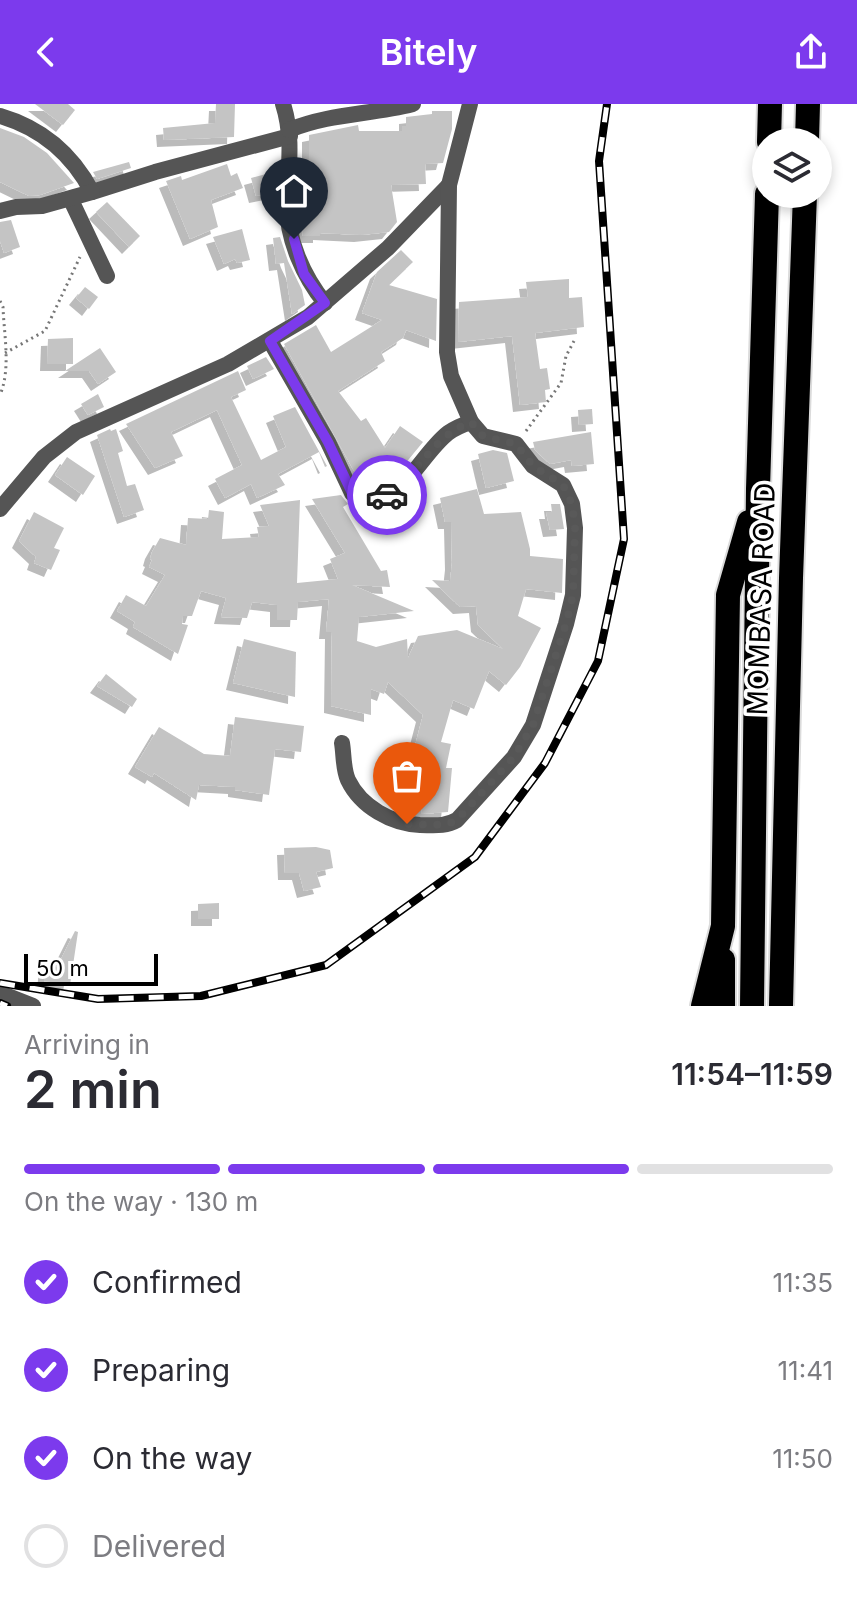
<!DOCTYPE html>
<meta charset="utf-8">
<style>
:root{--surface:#fff;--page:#f2f2f3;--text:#2b2b33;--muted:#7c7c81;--line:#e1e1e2;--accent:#7c3aed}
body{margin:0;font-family:Inter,sans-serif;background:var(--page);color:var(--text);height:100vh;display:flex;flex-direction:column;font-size:30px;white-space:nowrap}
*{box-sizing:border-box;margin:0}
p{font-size:26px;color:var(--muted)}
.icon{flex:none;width:44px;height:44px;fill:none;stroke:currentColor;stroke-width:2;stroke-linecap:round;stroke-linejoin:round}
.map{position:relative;height:902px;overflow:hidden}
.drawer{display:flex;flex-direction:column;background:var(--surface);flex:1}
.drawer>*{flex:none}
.tools{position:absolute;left:752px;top:24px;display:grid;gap:16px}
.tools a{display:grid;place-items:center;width:80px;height:80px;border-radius:50%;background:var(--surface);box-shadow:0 4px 12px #0003;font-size:40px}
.scale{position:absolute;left:24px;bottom:20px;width:134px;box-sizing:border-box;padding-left:8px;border:4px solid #000;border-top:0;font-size:22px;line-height:28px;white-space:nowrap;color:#000;-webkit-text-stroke:6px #fff;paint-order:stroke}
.pin{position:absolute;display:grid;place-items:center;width:68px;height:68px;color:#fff;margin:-82px -34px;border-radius:50% 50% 50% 0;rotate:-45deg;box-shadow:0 0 8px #0007}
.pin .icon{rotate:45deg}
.courier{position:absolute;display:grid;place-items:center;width:80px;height:80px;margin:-40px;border:6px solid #7c3aed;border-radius:50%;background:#fff;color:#222;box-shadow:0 2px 10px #0007}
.headline em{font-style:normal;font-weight:600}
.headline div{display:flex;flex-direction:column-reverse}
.headline{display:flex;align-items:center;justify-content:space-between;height:136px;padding:0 24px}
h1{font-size:52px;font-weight:600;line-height:60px}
.bar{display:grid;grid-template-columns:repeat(4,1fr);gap:12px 8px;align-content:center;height:96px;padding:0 24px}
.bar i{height:10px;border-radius:6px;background:var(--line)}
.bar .on{background:var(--accent)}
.bar p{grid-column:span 4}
ol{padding:0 24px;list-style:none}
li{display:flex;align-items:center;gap:24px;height:88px}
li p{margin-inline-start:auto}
li .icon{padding:8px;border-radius:50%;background:var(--accent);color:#fff;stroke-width:4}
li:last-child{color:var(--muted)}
li i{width:44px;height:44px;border:4px solid var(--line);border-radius:50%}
header{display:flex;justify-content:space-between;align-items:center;height:104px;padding:0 24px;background:var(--accent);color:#fff;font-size:36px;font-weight:600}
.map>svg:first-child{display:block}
.building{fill:#c4c4c4;filter:url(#shadow)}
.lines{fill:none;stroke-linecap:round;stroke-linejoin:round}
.highway-casing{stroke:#dbdbdb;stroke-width:28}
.path{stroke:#777;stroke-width:3;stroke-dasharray:2 4;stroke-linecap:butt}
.street{stroke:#555;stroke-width:16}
.highway{stroke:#000;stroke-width:24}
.rail-casing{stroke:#000;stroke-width:8}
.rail{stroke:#fff;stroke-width:5;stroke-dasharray:15;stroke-linecap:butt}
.done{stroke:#595959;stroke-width:8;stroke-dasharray:0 14.4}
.route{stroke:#7c3aed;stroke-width:10}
.labels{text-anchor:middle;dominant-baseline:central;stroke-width:7;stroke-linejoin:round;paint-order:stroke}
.street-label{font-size:28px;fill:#000;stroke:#fff}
</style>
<header><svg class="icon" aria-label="back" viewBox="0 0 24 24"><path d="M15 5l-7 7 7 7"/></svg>Bitely<svg class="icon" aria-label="share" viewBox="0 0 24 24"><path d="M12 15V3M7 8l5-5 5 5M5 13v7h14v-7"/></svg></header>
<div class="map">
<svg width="857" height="902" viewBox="0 0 857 902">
<defs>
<filter id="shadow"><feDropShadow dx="-7" dy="7" stdDeviation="0" flood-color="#0004"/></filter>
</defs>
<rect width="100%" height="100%" fill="#fff"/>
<g class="building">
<polygon points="35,0 68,0 75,6 63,21"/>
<polygon points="216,0 235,0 234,33 164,36 163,24 215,19"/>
<polygon points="432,7 452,7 452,25 443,59 425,60 426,80 391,81 397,118 389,128 361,131 320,129 320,132 303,132 298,92 309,92 309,31 358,21 359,27 402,27 402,22 406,22 406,13 432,10"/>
<polygon points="0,24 24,33 47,49 74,79 40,91 29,92 0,78"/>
<polygon points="129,58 131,64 97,75 93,68"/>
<polygon points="227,60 231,72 237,69 243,84 211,96 218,123 190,135 166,77 181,72 182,76"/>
<polygon points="266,70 271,89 256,92 251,74"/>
<polygon points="107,98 140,132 129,143 96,108"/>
<polygon points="11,116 20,143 4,149 0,137 0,118"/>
<polygon points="242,125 250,156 237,159 235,155 224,160 213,133"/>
<polygon points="280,133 288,157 302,186 305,201 292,210 284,159 276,160 273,134"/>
<polygon points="401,146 413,158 389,181 437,195 436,237 406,226 403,234 381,248 385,257 338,287 361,317 366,314 385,344 400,322 423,338 395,372 372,386 365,387 284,240 316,221 331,248 382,216 362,209 377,168"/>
<polygon points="569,175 569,194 582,193 584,223 535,229 540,265 547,264 550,285 545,286 546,298 520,301 512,232 458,238 459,198 528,193 526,178"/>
<polygon points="85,183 98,193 89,205 76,194"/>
<polygon points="73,234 73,260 47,260 48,235"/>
<polygon points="100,244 116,268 98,280 89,267 65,267"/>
<polygon points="266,253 274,265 253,275 247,262"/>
<polygon points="238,267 246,286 231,293 261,356 286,343 273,312 295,303 327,362 325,363 319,348 278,370 285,381 257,394 251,380 225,394 215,375 242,361 217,306 171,328 183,352 155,364 126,320"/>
<polygon points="98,290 104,303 88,311 81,300"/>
<polygon points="592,305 593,320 579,321 578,306"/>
<polygon points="110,325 111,327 116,325 123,347 118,349 127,382 135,380 144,406 124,413 97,331"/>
<polygon points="591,328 594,360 572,362 571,356 550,360 535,346 533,338"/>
<polygon points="493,346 507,349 514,377 486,384 478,350"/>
<polygon points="67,353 95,372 83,391 55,371"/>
<polygon points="477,385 484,410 521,408 530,445 530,452 563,455 562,489 526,485 518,512 541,524 520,563 506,581 489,567 474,605 453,596 441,638 451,640 446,664 452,664 448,708 421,710 428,659 411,657 423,611 388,578 384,590 371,585 371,611 331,602 332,528 326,528 329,495 298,498 297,516 277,516 277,501 252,498 247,514 221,513 226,494 201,487 192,512 183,512 182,520 188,521 178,550 133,523 135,518 117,507 126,491 146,502 165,471 149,463 152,456 150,455 152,448 160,434 186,441 188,414 208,415 209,406 224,408 222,435 259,433 257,423 269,422 260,401 300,396 297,479 338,475 330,455 345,449 312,395 341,391 348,400 343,403 381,467 387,466 390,483 352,481 414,507 359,513 357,537 376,543 407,535 408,554 418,532 457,526 503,545 478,521 476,502 460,503 432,476 450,477 452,459 451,418 445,418 440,394"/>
<polygon points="551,400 560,400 564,425 550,426 546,408 552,408"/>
<polygon points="34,408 64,424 54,444 60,446 51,466 34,459 36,453 19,437"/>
<polygon points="244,535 296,548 295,593 233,579"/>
<polygon points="106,570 137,595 132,603 97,582"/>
<polygon points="235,613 304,622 301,648 275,645 269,691 235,686 235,683 199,681 196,696 154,669 152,673 135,663 159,623 204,650 230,652"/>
<polygon points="316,743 330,746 333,764 316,768 321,783 304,787 299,769 285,769 284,744"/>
<polygon points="219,799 219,815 198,815 198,800"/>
<polygon points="75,827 78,828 70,881 44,877 46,861 57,863"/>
</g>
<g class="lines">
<g class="highway-casing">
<g id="highway">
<polyline points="769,38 770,0"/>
<polyline points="807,38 808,0"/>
<polyline points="723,856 723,902"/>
<polyline points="703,902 723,822 728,491 749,418"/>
<polyline points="752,902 758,385 767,90"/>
<polyline points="781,902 791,474 805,90"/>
</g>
</g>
<g class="path">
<path d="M 0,197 L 3,203 C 4,231 11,265 0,291"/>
<polyline points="5,249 45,227 80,153"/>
<polyline points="526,327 561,279 566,252 574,237"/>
</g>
<g class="street">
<path d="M 283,0 C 294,34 288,66 287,100 C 287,135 303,172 325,199"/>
<path d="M 0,12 C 41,24 72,50 92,88 L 155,68 L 290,32"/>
<path d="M 289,26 C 331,9 370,11 413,0"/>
<polyline points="71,96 107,172"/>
<polyline points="0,107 16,103 42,102 92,88"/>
<path d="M 270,237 L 328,338 L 352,389 L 361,398 C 403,400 420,351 448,329 C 455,324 462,321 471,318"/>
<polyline points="0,405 44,353 76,328 228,260 308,213 388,144 449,81"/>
<path d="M 342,639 C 344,651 343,665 348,676 C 361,703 392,720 420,721 C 433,721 445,723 457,716 L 514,653 L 533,621 L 566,520 L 573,491 L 575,424 L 572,400 L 563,381 L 533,362 L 516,340 L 483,332 L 471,318 L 451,272 L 447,248 L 449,81 L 470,0"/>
<polyline points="0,889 33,902"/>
</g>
<use href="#highway" class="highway"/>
<g class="rail-casing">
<g id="rail">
<polyline points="0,879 98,895 201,892 326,861 475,753 545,659 598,557 624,435 599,57 607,0"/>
<polyline points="0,899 7,902"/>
</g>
</g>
<use href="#rail" class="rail"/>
</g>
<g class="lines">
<path class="done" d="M 387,391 C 418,370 434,331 471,318 L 483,332 L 516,340 L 533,362 L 563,381 L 572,400 L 575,424 L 573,491 L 566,520 L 533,621 L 514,653 L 457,716 L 445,721 L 407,720"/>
<polyline class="route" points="294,135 304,170 325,199 270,237 328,338 352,389 365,398 374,397 387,391"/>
</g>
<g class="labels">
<g class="street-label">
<text transform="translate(761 495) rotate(-88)">MOMBASA ROAD</text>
</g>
</g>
</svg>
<div class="tools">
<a><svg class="icon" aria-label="layers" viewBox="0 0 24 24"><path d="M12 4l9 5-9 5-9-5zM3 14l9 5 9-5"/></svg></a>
</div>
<div class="scale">50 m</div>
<div class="pin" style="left:407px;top:720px;background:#ea580c"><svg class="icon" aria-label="bag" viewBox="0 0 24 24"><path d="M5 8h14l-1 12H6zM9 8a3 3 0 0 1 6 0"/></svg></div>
<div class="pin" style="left:294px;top:135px;background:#1f2937"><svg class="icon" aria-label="home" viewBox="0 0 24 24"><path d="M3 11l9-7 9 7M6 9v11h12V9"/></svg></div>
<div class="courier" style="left:387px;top:391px"><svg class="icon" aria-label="car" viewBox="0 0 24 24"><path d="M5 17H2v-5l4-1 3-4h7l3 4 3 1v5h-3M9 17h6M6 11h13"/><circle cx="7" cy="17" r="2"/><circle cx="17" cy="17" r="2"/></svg></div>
</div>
<section class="drawer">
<div class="headline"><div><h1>2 min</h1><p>Arriving in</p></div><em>11:54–11:59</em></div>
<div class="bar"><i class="on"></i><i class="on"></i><i class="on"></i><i></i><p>On the way · 130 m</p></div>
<ol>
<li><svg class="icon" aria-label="check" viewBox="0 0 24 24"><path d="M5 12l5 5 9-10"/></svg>Confirmed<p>11:35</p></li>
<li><svg class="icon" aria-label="check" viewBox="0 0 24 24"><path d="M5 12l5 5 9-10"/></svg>Preparing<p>11:41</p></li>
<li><svg class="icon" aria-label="check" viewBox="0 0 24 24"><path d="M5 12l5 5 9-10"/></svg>On the way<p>11:50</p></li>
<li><i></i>Delivered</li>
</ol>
</section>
